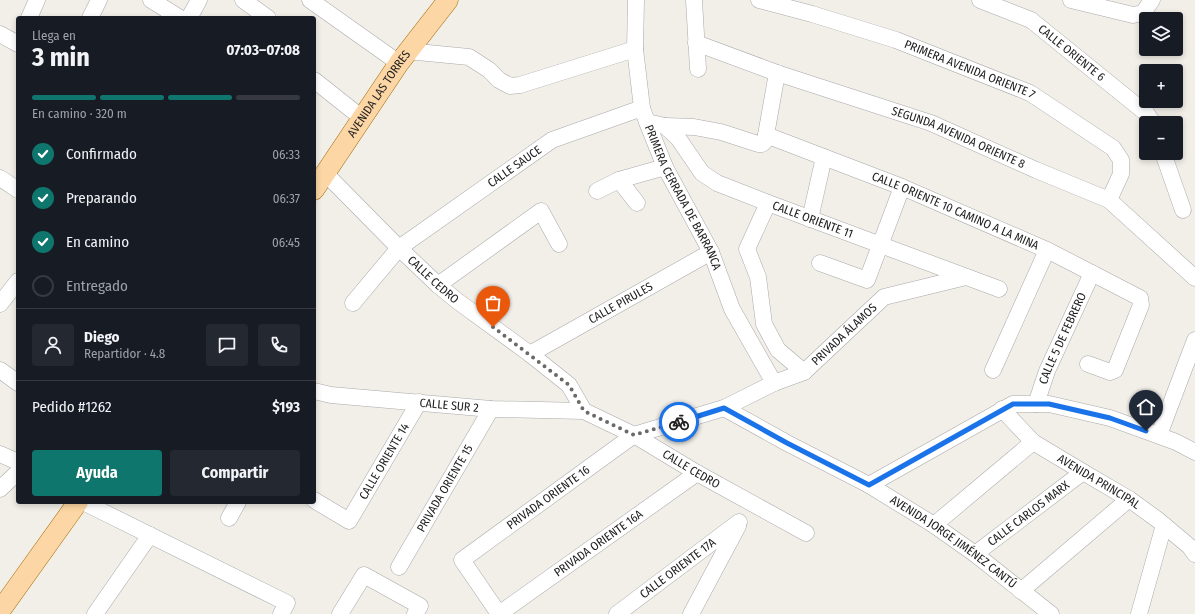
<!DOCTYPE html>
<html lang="es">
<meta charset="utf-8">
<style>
:root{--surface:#171b24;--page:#242831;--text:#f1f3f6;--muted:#9ea1a6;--line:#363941;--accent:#0f766e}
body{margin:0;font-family:"Fira Sans Condensed",sans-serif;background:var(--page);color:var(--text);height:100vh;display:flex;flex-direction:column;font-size:15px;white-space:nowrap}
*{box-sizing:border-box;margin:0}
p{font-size:13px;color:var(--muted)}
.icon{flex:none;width:22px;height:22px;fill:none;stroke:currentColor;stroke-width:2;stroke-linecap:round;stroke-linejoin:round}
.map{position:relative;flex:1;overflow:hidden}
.panel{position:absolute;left:16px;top:16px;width:300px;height:488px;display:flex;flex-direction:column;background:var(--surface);border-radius:4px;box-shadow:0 2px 6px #0003}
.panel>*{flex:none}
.buttons{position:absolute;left:1139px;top:12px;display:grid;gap:8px}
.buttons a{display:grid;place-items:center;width:44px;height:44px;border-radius:4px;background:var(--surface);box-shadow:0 2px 6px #0003;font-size:20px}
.pin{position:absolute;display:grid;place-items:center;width:34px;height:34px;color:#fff;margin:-41px -17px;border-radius:50% 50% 50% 0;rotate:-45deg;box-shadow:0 0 4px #0007}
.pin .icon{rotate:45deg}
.courier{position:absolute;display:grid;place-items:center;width:40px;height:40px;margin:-20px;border:3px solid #1a73e8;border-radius:50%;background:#fff;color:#222;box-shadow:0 1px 5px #0007}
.head em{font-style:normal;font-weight:700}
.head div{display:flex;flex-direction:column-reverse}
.head{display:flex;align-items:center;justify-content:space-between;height:68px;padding:0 16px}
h1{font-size:26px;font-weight:700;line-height:30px}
.bar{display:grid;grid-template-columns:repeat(4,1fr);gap:6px 4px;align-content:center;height:48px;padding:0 16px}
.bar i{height:5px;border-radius:3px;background:var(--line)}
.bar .on{background:var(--accent)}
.bar p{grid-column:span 4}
.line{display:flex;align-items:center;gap:10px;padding:0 16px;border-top:1px solid var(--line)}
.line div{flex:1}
.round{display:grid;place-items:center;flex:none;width:42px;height:42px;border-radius:4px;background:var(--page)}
ol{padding:0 16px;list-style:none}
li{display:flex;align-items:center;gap:12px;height:44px}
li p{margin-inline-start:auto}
li .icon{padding:4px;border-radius:50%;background:var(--accent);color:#fff;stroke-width:4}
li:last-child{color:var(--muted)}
li i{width:22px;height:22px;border:2px solid var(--line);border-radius:50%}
.primary-button{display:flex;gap:8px;margin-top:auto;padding:8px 16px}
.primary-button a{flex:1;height:46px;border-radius:4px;background:var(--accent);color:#fff;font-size:16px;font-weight:700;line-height:46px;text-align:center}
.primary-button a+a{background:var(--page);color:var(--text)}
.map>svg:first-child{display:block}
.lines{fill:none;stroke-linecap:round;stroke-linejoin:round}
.minor-casing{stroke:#a9a9a9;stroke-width:17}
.major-casing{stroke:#a06b00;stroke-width:21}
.minor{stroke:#fff;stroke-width:16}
.major{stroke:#fcd6a4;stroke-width:20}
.done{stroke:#6b6a68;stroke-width:4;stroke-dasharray:0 7.2}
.route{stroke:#1a73e8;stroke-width:5}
.labels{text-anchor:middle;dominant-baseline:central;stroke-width:3.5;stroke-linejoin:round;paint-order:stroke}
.street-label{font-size:12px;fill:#222;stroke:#fff}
</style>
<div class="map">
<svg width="1195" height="614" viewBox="0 0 1195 614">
<rect width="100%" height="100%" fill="#f2efe9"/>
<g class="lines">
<g class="minor-casing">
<g id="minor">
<polyline points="151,0 180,18"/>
<polyline points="243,0 268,18"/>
<polyline points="310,0 399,63"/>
<path id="s1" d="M 636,0 L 635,49 L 642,108 L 647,122 L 665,167 L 711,252 L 732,309 L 774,383"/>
<polyline points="694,0 698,69"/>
<path id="s2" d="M 759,0 L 812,14 L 896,40 L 1030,93 L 1113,148 L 1121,160 L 1121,174 L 1109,200"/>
<path id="s3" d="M 980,0 L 1031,20 L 1147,114 L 1153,123"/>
<polyline points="1071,0 1133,15 1143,13 1152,0"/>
<polyline points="29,18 37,0"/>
<polyline points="90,18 99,0"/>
<polyline points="189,18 199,0"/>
<polyline points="0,34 18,44"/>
<path id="s4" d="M 696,43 L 777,73 L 931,123 L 1036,170 L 1109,200 L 1195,278"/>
<polyline points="407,51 469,57 489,70 499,80 510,86 520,85 635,49"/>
<polyline points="314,80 362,118"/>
<path id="s5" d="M 647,122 L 665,126 L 678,138 L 702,173 L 717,183 L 768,203 L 999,289"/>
<polyline points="665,126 694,127 721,132 758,144 762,144 765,141 766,135 777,73"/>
<path id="s6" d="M 766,135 L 902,187 L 1047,250 L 1140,298 L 1141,305 L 1115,370 L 1110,372 L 1088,364"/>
<polyline points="1163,153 1183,210"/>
<path id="s7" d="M 325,173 L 399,248 L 438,285 L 456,300 L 530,354 L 569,385 L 584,411 L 634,435 L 697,473 L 806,533"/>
<polyline points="0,178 18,190"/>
<polyline points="619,180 637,203"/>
<polyline points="597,191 619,180 665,167"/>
<polyline points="768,203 747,249 758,277 764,324 778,350 804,372"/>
<polyline points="810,219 824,157"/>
<polyline points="820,263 867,280 902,187"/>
<polyline points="438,285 541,211 559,244"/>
<path id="s8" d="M 353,303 L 399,248 L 552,140 L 642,108"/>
<polyline points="0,304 18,281"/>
<path id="s9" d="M 530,354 L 711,252"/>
<polyline points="0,370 18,383"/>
<polyline points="993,370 1047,250"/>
<path id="s10" d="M 314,391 L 331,395 L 491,409 L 584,411"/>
<path id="s11" d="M 1036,404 L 1047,371 L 1092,273"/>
<path id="s12" d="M 724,408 L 787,443 L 869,485 L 934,525 L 975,554 L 1051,614"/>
<path id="s13" d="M 1002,409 L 1033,442 L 1083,472 L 1129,499 L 1158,520 L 1190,547 L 1195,554"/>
<polyline points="1159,435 1195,340"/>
<polyline points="0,454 18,462"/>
<polyline points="869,485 1013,404 1049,404 1110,418 1176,442 1195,452"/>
<polyline points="0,489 18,472"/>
<path id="s14" d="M 314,500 L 349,521 L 419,402"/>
<polyline points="83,502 287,603 281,614"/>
<polyline points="229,518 238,502"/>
<polyline points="934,525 1033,442"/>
<path id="s15" d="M 975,554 L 1083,472"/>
<path id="s16" d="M 399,567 L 491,409"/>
<polyline points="1021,591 1129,499"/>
<polyline points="95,614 150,535"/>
<polyline points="340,614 364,575 420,606 415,614"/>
<path id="s17" d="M 499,614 L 462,560 L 634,435 L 724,408 L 774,383 L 804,372 L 884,297 L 966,277"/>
<path id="s18" d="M 499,614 L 697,473"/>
<path id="s19" d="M 617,614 L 739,522"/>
<polyline points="691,614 738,526"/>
<polyline points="1139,614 1164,525"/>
</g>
</g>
<g class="major-casing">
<g id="major">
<path id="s20" d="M 314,190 L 399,63 L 448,0"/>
<polyline points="0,611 78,502"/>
</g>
</g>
<use href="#minor" class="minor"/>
<use href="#major" class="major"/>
</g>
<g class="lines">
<polyline class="done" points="493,327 569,385 584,411 634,435 679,422"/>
<polyline class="route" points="679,422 724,408 787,443 869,485 1013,404 1049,404 1110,418 1146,431"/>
</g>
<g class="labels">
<g class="street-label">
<text stroke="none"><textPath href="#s3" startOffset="107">CALLE ORIENTE 6</textPath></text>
<text stroke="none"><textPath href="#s2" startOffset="222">PRIMERA AVENIDA ORIENTE 7</textPath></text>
<text stroke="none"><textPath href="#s20" startOffset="116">AVENIDA LAS TORRES</textPath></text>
<text stroke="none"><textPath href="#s4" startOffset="279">SEGUNDA AVENIDA ORIENTE 8</textPath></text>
<text stroke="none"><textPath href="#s8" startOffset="213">CALLE SAUCE</textPath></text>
<text stroke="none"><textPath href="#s1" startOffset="207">PRIMERA CERRADA DE BARRANCA</textPath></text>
<text stroke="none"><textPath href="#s6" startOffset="204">CALLE ORIENTE 10 CAMINO A LA MINA</textPath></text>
<text stroke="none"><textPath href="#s5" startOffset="199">CALLE ORIENTE 11</textPath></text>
<text stroke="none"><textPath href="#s7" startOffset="152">CALLE CEDRO</textPath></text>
<text stroke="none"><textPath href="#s9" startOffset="104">CALLE PIRULES</textPath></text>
<text stroke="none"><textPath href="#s17" startOffset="515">PRIVADA ÁLAMOS</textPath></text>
<text stroke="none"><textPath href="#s11" startOffset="71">CALLE 5 DE FEBRERO</textPath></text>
<text stroke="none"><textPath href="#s10" startOffset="136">CALLE SUR 2</textPath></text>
<text stroke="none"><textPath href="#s14" startOffset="110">CALLE ORIENTE 14</textPath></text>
<text stroke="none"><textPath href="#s7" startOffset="476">CALLE CEDRO</textPath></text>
<text stroke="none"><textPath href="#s13" startOffset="122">AVENIDA PRINCIPAL</textPath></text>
<text stroke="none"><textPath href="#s16" startOffset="91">PRIVADA ORIENTE 15</textPath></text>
<text stroke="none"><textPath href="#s17" startOffset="172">PRIVADA ORIENTE 16</textPath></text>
<text stroke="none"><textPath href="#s15" startOffset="67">CALLE CARLOS MARX</textPath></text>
<text stroke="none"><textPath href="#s12" startOffset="266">AVENIDA JORGE JIMÉNEZ CANTÚ</textPath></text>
<text stroke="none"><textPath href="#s18" startOffset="122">PRIVADA ORIENTE 16A</textPath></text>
<text stroke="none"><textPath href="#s19" startOffset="76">CALLE ORIENTE 17A</textPath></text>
</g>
</g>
</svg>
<div class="buttons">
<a><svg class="icon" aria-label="layers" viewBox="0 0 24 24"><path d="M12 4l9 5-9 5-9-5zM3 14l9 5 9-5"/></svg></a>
<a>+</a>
<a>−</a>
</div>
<div class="pin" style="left:493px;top:327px;background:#ea580c"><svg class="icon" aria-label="bag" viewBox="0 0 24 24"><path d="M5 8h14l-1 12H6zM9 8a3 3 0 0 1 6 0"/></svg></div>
<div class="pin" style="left:1146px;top:431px;background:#1f2937"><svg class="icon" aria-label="home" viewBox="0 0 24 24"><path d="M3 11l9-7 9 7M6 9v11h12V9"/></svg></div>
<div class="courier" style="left:679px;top:422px"><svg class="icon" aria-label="bike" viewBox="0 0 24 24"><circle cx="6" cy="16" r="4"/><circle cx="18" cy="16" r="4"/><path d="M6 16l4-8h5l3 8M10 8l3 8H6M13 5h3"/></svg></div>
<section class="panel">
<div class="head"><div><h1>3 min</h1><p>Llega en</p></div><em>07:03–07:08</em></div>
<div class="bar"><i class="on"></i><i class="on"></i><i class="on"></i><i></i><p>En camino · 320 m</p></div>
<ol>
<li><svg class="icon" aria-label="check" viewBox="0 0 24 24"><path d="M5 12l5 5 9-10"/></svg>Confirmado<p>06:33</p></li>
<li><svg class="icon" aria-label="check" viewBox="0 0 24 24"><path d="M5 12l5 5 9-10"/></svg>Preparando<p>06:37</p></li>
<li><svg class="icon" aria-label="check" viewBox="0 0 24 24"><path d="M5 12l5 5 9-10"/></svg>En camino<p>06:45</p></li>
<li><i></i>Entregado</li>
</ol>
<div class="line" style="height:72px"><a class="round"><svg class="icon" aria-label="person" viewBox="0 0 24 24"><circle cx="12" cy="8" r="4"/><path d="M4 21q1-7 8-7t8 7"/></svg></a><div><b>Diego</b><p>Repartidor · 4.8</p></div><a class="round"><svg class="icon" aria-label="chat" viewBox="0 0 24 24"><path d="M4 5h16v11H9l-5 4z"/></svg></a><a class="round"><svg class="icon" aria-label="phone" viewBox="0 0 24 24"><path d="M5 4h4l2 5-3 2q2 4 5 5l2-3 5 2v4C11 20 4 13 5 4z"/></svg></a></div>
<div class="line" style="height:52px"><div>Pedido #1262</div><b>$193</b></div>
<div class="primary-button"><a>Ayuda</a><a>Compartir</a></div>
</section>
</div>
